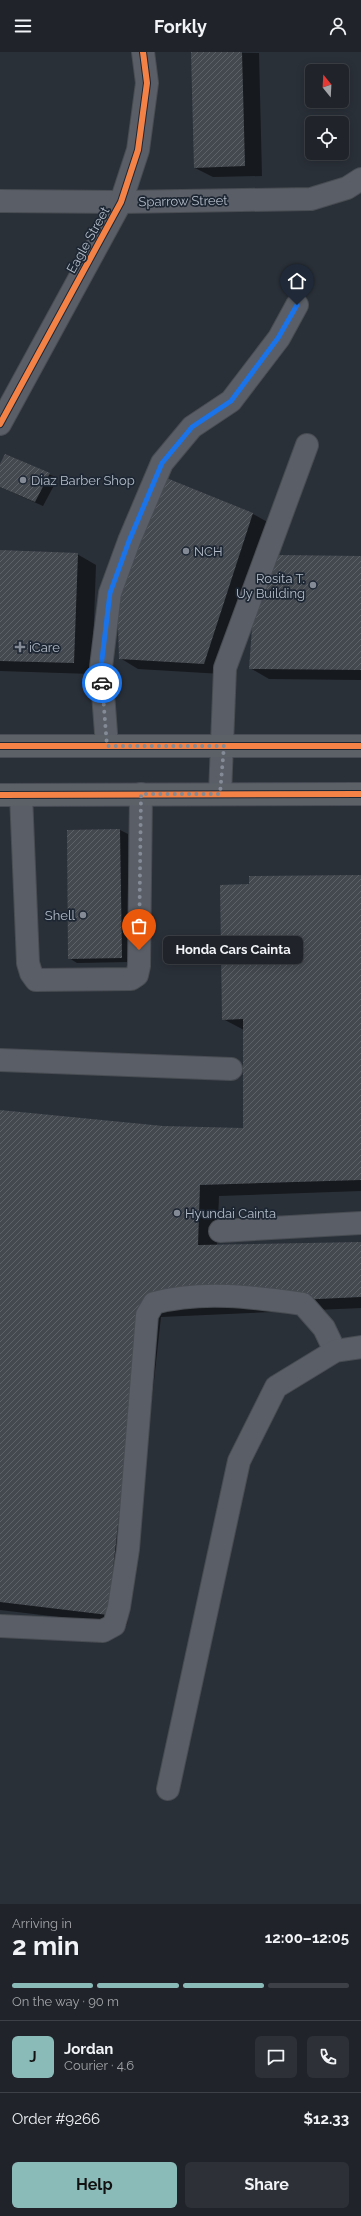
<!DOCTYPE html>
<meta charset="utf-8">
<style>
:root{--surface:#20242a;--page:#2d3036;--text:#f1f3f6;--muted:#a2a4a8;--line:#3d4147;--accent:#8bbbb9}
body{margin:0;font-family:Raleway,sans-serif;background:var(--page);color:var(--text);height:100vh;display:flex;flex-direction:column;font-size:15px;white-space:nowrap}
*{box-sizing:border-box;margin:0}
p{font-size:13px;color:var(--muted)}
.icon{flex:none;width:22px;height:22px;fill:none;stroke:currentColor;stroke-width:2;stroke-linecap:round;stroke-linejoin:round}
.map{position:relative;height:1852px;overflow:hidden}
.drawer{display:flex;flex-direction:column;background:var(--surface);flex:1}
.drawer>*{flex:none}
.needle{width:26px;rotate:342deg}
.tools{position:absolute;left:305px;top:12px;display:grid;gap:8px}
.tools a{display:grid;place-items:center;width:44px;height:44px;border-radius:6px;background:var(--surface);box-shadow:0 2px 10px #0003,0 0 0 1px var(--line);font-size:20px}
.pin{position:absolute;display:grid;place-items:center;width:34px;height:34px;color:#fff;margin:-41px -17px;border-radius:50% 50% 50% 0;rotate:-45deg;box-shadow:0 0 4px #0007}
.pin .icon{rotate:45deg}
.courier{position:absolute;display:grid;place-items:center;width:40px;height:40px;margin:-20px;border:3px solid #1a73e8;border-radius:50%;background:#fff;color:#222;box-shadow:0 1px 5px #0007}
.bubble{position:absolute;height:28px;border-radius:6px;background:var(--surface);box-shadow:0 2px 10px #0003,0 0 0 1px var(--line);font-size:13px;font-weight:700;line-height:28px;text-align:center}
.head em{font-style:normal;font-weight:700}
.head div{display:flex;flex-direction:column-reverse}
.head{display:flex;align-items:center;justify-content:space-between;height:68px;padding:0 12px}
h1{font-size:26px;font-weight:700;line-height:30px}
.bar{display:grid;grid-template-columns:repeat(4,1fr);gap:6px 4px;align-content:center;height:48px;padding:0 12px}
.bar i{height:5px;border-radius:3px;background:var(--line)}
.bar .selected{background:var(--accent)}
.bar p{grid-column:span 4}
.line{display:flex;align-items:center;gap:10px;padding:0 12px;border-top:1px solid var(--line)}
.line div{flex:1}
.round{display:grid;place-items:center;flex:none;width:42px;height:42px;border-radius:6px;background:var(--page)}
.button{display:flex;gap:8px;margin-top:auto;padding:8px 12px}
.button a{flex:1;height:46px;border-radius:6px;background:var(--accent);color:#111;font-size:16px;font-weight:700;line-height:46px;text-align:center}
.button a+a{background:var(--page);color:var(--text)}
header{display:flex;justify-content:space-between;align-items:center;height:52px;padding:0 12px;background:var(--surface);font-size:18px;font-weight:700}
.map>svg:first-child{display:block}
.shadow{fill:#0007}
.building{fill:url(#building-hatch)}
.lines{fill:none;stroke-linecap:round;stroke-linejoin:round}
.minor-casing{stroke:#484c53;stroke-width:24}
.major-casing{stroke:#484c55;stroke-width:24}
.minor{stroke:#5a5e66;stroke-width:22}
.major{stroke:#5c6168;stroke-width:22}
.cycleway-casing{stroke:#1d2633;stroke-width:8}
.cycleway{stroke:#f48246;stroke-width:6}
.done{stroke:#848b96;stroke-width:4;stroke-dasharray:0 7.2}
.route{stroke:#1a73e8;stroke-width:5}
.poi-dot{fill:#848b96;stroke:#1d2633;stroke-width:1.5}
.labels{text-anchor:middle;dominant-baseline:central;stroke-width:3.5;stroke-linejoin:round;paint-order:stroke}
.street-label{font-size:13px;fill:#b4bcc9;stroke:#1d2633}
.poi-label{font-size:13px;fill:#b4bcc9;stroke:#1d2633;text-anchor:start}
</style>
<header><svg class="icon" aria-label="menu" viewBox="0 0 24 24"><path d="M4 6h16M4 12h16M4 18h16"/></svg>Forkly<svg class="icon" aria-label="person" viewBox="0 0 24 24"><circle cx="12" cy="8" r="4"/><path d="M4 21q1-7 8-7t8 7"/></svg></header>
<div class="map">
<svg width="361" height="1852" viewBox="0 0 361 1852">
<defs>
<pattern id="building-hatch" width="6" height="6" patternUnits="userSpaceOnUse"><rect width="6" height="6" fill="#444950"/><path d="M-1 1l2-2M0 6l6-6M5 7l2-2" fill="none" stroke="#5d6168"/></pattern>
</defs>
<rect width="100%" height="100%" fill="#2a3038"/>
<g class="shadow">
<polygon points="192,0 259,1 262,124 213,125 195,116"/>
<polygon points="5,404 58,426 43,454 0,435 0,414"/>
<polygon points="253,462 271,472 222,622 138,617 120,606"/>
<polygon points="0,499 77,502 96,513 92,622 0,619"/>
<polygon points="361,505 361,628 269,627 250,616"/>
<polygon points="120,778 128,782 129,910 77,911 69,906"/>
<polygon points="361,824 361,1139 219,1144 217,1194 361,1191 361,1256 161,1265 127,1573 0,1558 0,1059 163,1075 244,1077 244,978 223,967"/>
</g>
<g class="building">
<polygon points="191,0 242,0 245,114 194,116"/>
<polygon points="5,402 50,421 35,450 0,435 0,412"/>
<polygon points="159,423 253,461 204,612 119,607 117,537"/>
<polygon points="0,498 78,501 74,611 0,609"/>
<polygon points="278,503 361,504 361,618 249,617 253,563"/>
<polygon points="120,777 122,906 68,907 67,778"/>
<polygon points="361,823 361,1128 200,1133 198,1193 361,1190 361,1245 142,1255 108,1563 0,1550 0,1058 163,1074 243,1076 243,967 222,968 220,833 249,832 249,824"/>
</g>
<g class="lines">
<g class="minor-casing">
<g id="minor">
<polyline points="0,149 121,150 311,147 347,136 361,127"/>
<polyline points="0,372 121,150 138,98 147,31 143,0"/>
<polyline points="107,694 101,615 110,541 129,489 162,411 192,375 231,349 279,286 297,253"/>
<polyline points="220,742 225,616 307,393"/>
<polyline points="21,743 28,911 31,921 36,928 131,927 137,923 139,914 141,742"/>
<polyline points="0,1008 231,1017"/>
<polyline points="220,1179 361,1171"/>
<path d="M 0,1574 L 103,1579 L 114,1573 L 119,1555 L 128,1497 L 147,1263 L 154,1251 C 202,1238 254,1245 303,1252 L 324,1276 L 335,1299"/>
<polyline points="168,1737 239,1409 276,1335 335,1299 361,1295"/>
</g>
</g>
<g class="major-casing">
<g id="major">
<polyline points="0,694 361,694"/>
<polyline points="0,743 361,742"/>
</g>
</g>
<use href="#minor" class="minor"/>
<use href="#major" class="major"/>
<g class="cycleway-casing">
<g id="cycleway">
<polyline points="0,372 121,150 138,98 147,31 143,0"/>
<polyline points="0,694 361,694"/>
<polyline points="0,743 361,742"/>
</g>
</g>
<use href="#cycleway" class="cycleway"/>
</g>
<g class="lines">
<polyline class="done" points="102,631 107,694 224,694 220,742 141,742 139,898"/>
<polyline class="route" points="102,631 101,615 110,541 129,489 162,411 192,375 231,349 278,286 297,253"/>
</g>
<g class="poi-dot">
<circle cx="23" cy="428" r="4"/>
<circle cx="186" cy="499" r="4"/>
<circle cx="313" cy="533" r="4"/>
<path d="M18 589h4v4h4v4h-4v4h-4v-4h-4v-4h4z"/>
<circle cx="83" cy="863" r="4"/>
<circle cx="177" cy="1161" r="4"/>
</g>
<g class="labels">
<g class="street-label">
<text transform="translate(183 149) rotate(-1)">Sparrow Street</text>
<text transform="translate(88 188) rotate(-61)">Eagle Street</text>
</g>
<g class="poi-label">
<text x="31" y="428">Diaz Barber Shop</text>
<text x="194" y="499">NCH</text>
<text x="305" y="526" text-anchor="end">Rosita T.<tspan x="305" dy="15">Uy Building</tspan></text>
<text x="29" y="595">iCare</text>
<text x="75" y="863" text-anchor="end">Shell</text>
<text x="185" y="1161">Hyundai Cainta</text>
</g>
</g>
</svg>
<div class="tools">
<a><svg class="needle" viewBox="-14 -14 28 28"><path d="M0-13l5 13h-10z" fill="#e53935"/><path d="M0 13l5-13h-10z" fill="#a2a4a8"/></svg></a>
<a><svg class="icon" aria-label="locate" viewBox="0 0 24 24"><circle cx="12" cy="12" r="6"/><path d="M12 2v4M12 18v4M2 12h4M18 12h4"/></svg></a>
</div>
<div class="pin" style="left:139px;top:898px;background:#ea580c"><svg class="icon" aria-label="bag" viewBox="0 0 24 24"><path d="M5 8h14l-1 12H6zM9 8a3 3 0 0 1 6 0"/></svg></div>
<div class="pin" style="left:297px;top:253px;background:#1f2937"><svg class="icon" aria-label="home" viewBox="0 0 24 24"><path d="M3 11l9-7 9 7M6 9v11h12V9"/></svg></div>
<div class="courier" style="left:102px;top:631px"><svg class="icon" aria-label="car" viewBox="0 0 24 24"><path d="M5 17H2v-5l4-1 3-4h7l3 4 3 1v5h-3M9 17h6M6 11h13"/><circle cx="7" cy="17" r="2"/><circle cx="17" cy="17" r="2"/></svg></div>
<div class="bubble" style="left:163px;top:884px;width:140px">Honda Cars Cainta</div>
</div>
<section class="drawer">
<div class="head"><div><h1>2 min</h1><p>Arriving in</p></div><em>12:00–12:05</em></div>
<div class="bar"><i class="selected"></i><i class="selected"></i><i class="selected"></i><i></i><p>On the way · 90 m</p></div>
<div class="line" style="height:72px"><b class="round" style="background:var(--accent);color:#111">J</b><div><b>Jordan</b><p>Courier · 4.6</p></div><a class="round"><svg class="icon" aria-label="chat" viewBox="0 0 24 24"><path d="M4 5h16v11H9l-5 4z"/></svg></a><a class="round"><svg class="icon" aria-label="phone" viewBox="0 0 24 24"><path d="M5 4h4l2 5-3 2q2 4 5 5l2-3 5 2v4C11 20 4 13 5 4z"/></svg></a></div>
<div class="line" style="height:52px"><div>Order #9266</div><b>$12.33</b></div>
<div class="button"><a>Help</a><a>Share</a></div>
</section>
